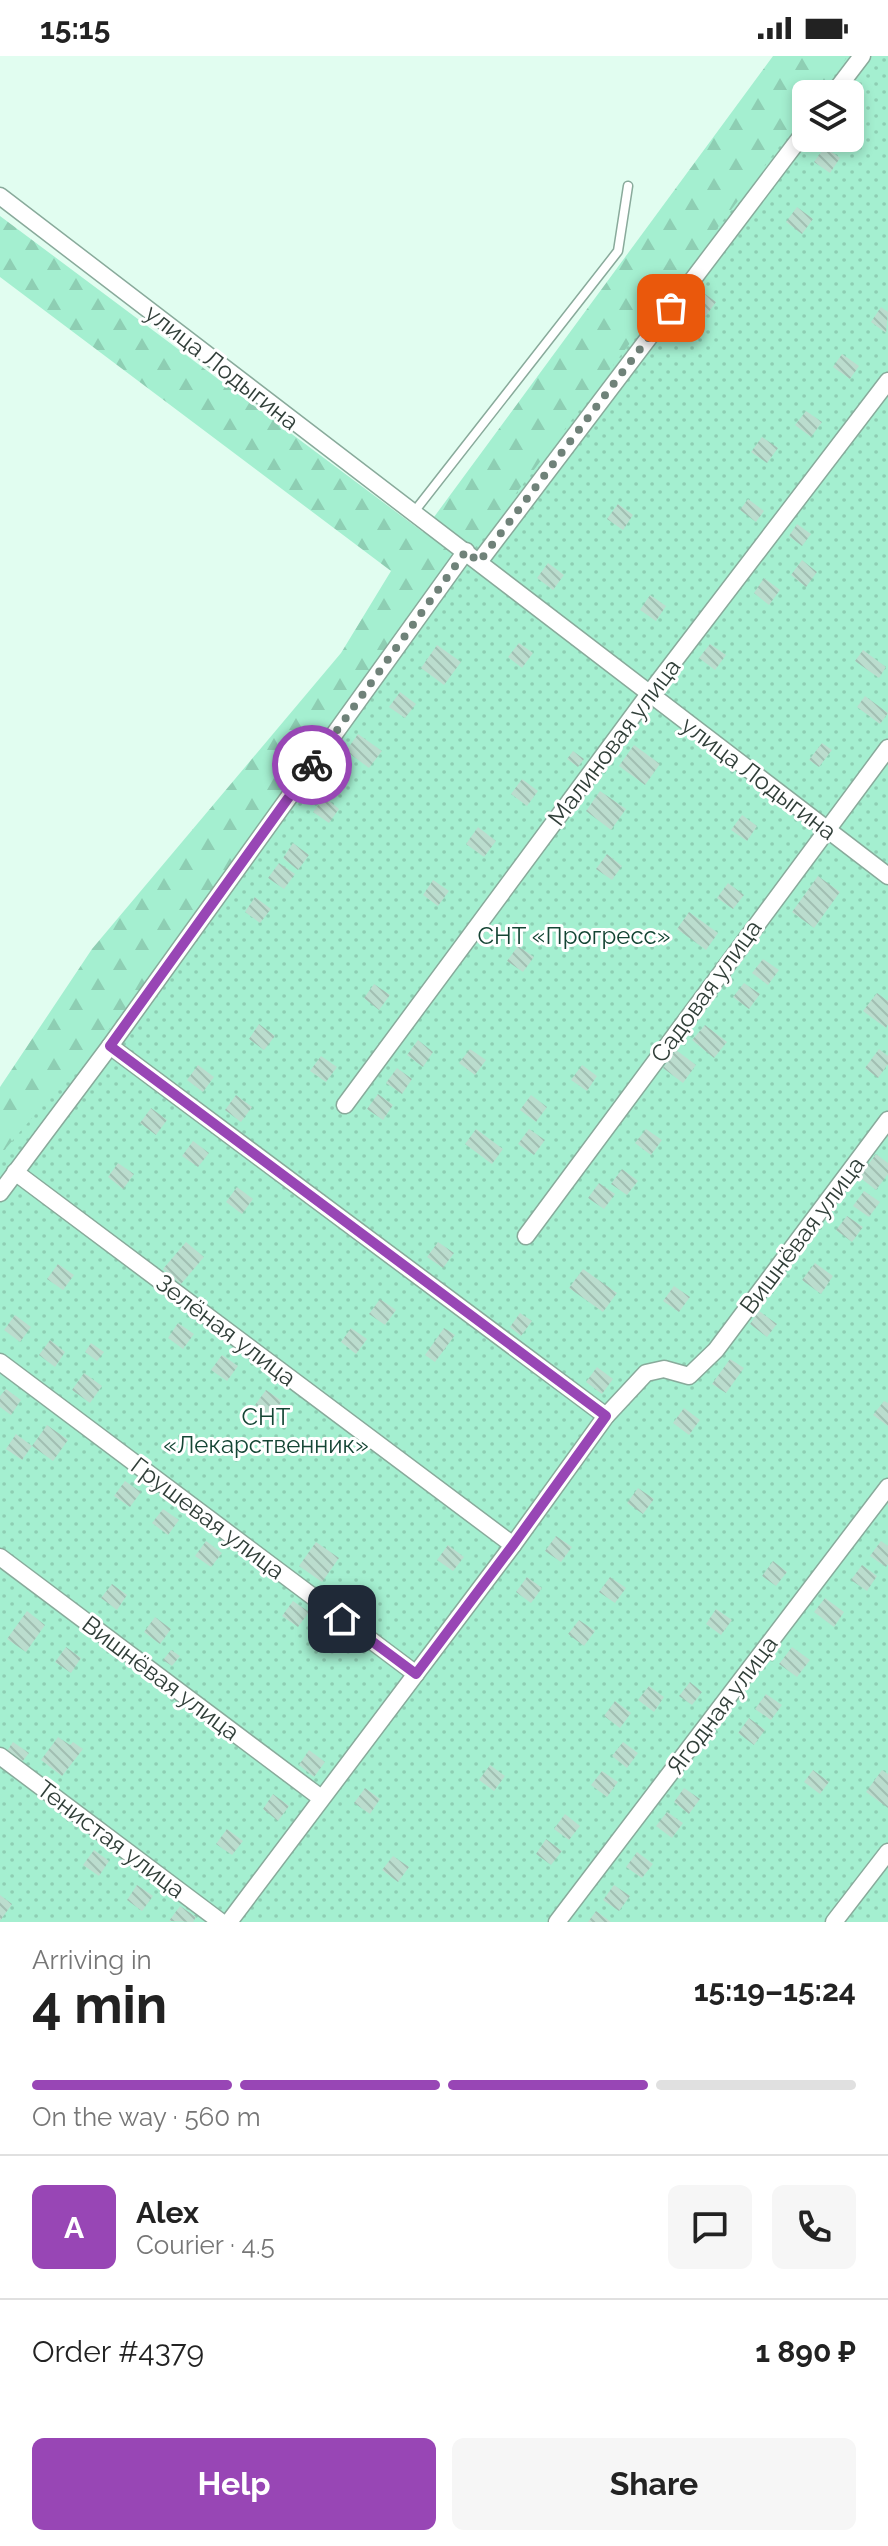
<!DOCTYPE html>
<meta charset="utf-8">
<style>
:root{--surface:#fff;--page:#f6f6f6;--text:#222;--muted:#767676;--line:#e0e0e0;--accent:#9846b5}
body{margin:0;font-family:Raleway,sans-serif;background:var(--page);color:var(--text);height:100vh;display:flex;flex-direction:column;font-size:30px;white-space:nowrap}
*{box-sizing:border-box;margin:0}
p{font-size:26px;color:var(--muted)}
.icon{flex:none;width:44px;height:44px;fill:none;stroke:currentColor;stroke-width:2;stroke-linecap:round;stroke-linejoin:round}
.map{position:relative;height:1866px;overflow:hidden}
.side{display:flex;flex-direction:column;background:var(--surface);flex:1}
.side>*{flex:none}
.buttons{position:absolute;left:792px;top:24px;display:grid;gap:16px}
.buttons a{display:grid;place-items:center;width:72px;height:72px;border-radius:12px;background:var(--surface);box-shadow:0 4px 12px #0003;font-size:40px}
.pin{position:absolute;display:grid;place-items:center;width:68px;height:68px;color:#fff;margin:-34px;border-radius:16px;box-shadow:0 4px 12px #0006}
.courier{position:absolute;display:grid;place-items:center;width:80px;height:80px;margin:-40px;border:6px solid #9846b5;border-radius:50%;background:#fff;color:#222;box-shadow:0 2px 10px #0007}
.head em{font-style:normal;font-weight:700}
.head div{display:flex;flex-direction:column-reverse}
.head{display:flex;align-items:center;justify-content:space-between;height:136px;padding:0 32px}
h1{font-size:52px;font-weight:700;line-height:60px}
.bar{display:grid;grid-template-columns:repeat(4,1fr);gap:12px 8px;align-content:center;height:96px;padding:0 32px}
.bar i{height:10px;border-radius:6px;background:var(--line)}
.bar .active{background:var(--accent)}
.bar p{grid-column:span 4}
.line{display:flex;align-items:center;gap:20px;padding:0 32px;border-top:2px solid var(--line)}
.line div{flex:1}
.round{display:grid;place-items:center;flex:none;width:84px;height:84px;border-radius:12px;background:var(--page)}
.cta{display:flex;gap:16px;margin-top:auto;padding:16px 32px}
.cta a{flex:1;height:92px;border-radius:12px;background:var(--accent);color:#fff;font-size:32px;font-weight:700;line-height:92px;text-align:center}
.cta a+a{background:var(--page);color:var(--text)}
.status{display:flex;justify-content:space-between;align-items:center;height:56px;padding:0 40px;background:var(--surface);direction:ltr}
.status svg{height:22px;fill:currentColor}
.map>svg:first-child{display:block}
.forest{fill:url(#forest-firs)}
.garden{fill:url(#garden-dots)}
.building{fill:url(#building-back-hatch)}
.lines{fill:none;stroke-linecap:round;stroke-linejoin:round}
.service-casing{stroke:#89aa9b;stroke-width:11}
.minor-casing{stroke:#89aa9b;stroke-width:19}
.service{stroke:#fff;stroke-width:8}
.minor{stroke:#fff;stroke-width:16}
.done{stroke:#6f8279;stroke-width:8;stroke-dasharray:0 14.4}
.route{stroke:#9846b5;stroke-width:10}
.labels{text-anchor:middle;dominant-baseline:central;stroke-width:6;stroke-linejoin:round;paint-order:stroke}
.street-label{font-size:24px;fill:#313f39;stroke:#fff}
.park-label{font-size:24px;fill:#144534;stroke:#fff}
</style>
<div class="status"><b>15:15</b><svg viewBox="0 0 49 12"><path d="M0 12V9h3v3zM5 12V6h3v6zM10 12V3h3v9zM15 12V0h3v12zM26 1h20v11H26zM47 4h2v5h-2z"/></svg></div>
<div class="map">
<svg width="888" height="1866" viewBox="0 0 888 1866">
<defs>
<pattern id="forest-firs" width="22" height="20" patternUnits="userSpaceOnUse" patternTransform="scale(2)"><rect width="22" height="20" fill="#a4efd0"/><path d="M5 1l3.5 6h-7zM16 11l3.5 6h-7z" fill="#8eceb3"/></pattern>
<pattern id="garden-dots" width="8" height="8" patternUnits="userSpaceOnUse" patternTransform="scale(2)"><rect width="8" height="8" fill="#a4efd0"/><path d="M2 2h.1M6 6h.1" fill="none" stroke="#8eceb3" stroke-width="1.8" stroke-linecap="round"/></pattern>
<pattern id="building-back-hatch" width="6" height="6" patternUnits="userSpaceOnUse" patternTransform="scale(2)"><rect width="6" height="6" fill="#bbddce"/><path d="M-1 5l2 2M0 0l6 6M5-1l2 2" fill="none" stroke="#a1bfb2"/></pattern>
</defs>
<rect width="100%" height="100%" fill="#e1fdf0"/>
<polygon class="forest" points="773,0 861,0 832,38 806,38 806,72 0,1170 0,1031 92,893 341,597 391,515 0,221 0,160 423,476"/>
<polygon class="garden" points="848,0 888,0 888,1866 0,1866 0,1099 116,965 806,55 806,82 850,82 850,38 819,38"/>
<g class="building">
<polygon points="825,91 840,102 830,117 814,106"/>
<polygon points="797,151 813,163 802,178 786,166"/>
<polygon points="701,235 716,246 702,265 687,254"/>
<polygon points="881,251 888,256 886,277 871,266"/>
<polygon points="842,298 859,310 850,323 833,311"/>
<polygon points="806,355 822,366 811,381 795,369"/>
<polygon points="762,381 778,392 767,407 751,396"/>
<polygon points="748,443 764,455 756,466 740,454"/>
<polygon points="618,448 633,459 623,474 607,463"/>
<polygon points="797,468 811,478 802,490 789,480"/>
<polygon points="802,504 817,516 806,531 791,519"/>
<polygon points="548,507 564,519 553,534 537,522"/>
<polygon points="764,522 780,534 769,549 754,537"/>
<polygon points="650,539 666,550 656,565 640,554"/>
<polygon points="519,587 533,597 522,612 508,601"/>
<polygon points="710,588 726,599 715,614 699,602"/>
<polygon points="437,589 461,606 444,629 421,612"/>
<polygon points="863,594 886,611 879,622 855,605"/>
<polygon points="400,636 416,648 405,662 389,651"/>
<polygon points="865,640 888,657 880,668 857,651"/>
<polygon points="358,678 382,695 369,712 346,695"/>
<polygon points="822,687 832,694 819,711 809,704"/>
<polygon points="634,689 660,708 645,729 619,710"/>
<polygon points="573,695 584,703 578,711 567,703"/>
<polygon points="522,723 538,735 527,750 511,738"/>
<polygon points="600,735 626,753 611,774 586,755"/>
<polygon points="324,741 339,753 329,767 313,756"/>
<polygon points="742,759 757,770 747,785 731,774"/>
<polygon points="478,771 496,785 484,801 466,788"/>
<polygon points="293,787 309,799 298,814 283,802"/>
<polygon points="607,798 622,810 612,824 596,813"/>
<polygon points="279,807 295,818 284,833 268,822"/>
<polygon points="818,820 840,836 814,872 792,856"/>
<polygon points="433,824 449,835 438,850 423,839"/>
<polygon points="728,827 744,839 733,853 717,842"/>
<polygon points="255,841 271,853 260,867 245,856"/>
<polygon points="689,856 718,877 706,894 677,873"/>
<polygon points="518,890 534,901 523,916 507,905"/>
<polygon points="763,903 779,914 768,929 752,917"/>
<polygon points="744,927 760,938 749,953 733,941"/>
<polygon points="374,928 390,939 379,954 364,942"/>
<polygon points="877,937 888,945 888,968 886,972 863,955"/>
<polygon points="259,968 275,980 264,994 249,983"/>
<polygon points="705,969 727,986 714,1002 692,984"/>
<polygon points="418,984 433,996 423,1011 407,999"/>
<polygon points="470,993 486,1004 475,1019 459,1007"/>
<polygon points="879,993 888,1000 888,1008 878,1022 865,1012"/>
<polygon points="676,994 696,1009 683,1027 663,1012"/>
<polygon points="321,1000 337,1011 326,1026 310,1015"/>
<polygon points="198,1009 214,1021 203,1036 187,1024"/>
<polygon points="582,1009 597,1020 587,1035 571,1024"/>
<polygon points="397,1012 412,1023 402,1038 386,1027"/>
<polygon points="378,1038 393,1049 383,1064 367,1053"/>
<polygon points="236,1039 252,1051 241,1066 225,1054"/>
<polygon points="531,1039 547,1051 536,1066 520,1054"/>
<polygon points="151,1052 167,1064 156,1079 140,1067"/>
<polygon points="476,1073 503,1093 492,1108 465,1088"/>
<polygon points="529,1073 545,1084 534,1099 518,1088"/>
<polygon points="646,1073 662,1084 651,1099 635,1087"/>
<polygon points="193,1085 209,1097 198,1111 182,1100"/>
<polygon points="876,1098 888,1107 888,1118 876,1134 859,1121"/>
<polygon points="118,1107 134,1118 123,1133 108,1121"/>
<polygon points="622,1113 638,1125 627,1139 611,1128"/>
<polygon points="599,1127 615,1138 604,1153 588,1142"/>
<polygon points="237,1131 253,1143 242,1158 226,1146"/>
<polygon points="864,1135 880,1146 869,1161 853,1150"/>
<polygon points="847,1160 863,1171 852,1186 836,1174"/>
<polygon points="186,1186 204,1201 181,1228 163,1213"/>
<polygon points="438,1186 454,1197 443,1212 427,1201"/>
<polygon points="815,1207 833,1220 821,1238 802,1224"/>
<polygon points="58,1208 74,1219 63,1234 47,1223"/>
<polygon points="583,1213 617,1237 603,1256 569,1232"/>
<polygon points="674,1230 690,1241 679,1256 663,1245"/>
<polygon points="380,1243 396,1254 385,1269 369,1258"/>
<polygon points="759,1255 777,1268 767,1281 750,1268"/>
<polygon points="520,1257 532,1265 521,1280 510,1271"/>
<polygon points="15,1259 31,1271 20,1286 4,1274"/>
<polygon points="178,1267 194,1278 183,1293 168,1282"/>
<polygon points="351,1272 367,1283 356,1298 341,1286"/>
<polygon points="444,1272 455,1279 435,1306 425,1299"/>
<polygon points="50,1284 65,1296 55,1311 39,1299"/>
<polygon points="91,1287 104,1296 97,1305 85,1296"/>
<polygon points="222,1299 238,1310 227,1325 211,1314"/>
<polygon points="730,1303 744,1312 726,1337 712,1328"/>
<polygon points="597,1311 613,1323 602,1338 586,1326"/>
<polygon points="84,1317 102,1330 90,1347 72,1334"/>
<polygon points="6,1333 21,1344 11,1359 0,1351 0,1340"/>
<polygon points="266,1334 282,1345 271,1360 255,1349"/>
<polygon points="884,1345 888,1347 888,1370 873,1359"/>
<polygon points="684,1352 700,1364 689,1379 673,1367"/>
<polygon points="47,1369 68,1384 53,1405 32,1390"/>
<polygon points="16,1378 32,1390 22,1404 6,1393"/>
<polygon points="125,1425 141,1436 130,1451 114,1440"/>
<polygon points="638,1432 654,1443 643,1458 627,1447"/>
<polygon points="163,1453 179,1464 168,1479 152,1467"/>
<polygon points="556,1480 572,1491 561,1506 545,1495"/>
<polygon points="206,1485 222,1497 211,1511 195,1500"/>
<polygon points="881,1485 888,1490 888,1508 886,1511 870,1500"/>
<polygon points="316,1486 339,1502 322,1526 299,1510"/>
<polygon points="448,1489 464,1501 453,1515 437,1504"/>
<polygon points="773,1505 787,1516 776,1530 762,1520"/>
<polygon points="862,1509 877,1520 867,1535 851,1524"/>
<polygon points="527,1521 542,1532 531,1547 516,1536"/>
<polygon points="610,1521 626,1532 615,1547 599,1536"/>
<polygon points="112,1528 127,1539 117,1554 101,1542"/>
<polygon points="825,1542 844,1556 834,1571 814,1556"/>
<polygon points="293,1545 309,1556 298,1571 282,1560"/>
<polygon points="716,1553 732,1564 721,1579 706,1568"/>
<polygon points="27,1555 45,1569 26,1596 7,1583"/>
<polygon points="155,1561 171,1573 160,1588 144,1576"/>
<polygon points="579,1564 595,1575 584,1590 568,1578"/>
<polygon points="66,1591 81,1602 71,1617 55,1606"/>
<polygon points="792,1591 810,1604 797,1621 779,1608"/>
<polygon points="171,1594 180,1600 172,1610 163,1604"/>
<polygon points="690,1626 702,1636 692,1649 679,1640"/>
<polygon points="649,1630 664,1641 654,1656 638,1644"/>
<polygon points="766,1638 782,1649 771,1664 755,1653"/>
<polygon points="615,1645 631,1657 620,1672 604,1660"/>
<polygon points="749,1662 765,1674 754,1689 738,1677"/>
<polygon points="58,1681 70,1689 73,1686 83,1693 62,1720 41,1704"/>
<polygon points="13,1686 29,1697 22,1706 7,1695"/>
<polygon points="623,1686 638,1697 627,1712 612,1700"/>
<polygon points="309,1694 325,1706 314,1721 299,1709"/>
<polygon points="490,1709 505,1720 494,1735 479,1724"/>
<polygon points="813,1714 829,1726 820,1738 804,1726"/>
<polygon points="882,1714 888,1718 888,1752 866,1736"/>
<polygon points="602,1715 618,1726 607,1741 591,1729"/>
<polygon points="365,1732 380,1743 370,1758 354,1747"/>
<polygon points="684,1732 700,1743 689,1758 674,1746"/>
<polygon points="273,1738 289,1750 278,1765 263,1753"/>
<polygon points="667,1756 683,1767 672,1782 656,1770"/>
<polygon points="565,1758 580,1770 569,1784 554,1773"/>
<polygon points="227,1773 243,1785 232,1799 216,1788"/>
<polygon points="546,1783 562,1795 551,1809 536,1798"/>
<polygon points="94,1794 109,1805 99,1820 83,1809"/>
<polygon points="637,1796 653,1808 642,1822 626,1811"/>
<polygon points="393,1800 409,1811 398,1826 382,1814"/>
<polygon points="137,1829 153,1840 142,1855 127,1844"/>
<polygon points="614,1829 630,1840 619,1855 603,1844"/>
<polygon points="0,1839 12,1848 0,1865"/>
<polygon points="180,1850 196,1861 193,1866 169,1865"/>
<polygon points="596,1855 611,1866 588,1866"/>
</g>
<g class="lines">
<g class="service-casing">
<polyline id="service" points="414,456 618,195 628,130"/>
</g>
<g class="minor-casing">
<g id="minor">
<polyline points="833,38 862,0"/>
<polyline points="0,140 888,820"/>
<polyline points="479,506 806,74"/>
<polyline points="110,990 606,1360"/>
<polyline points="345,1049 649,638 888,325"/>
<polyline points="15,1116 513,1489"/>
<polyline points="0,1137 110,990 466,495"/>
<polyline points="526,1180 888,692"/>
<polyline points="0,1306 416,1618"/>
<polyline points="0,1501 321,1742"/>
<polyline points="0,1700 221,1866"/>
<polyline points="229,1866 513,1489 606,1360 646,1317 664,1313 689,1320 716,1294 888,1064"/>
<polyline points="557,1866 888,1431"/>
<polyline points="834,1866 888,1796"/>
</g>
</g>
<use href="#service" class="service"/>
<use href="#minor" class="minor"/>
</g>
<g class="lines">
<polyline class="done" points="312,709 466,495 479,506 671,252"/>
<polyline class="route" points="312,709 110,990 606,1360 513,1489 416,1618 342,1563"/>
</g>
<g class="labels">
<g class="street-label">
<text transform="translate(222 311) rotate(38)">улица Лодыгина</text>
<text transform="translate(614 686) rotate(-53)">Малиновая улица</text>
<text transform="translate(759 722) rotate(37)">улица Лодыгина</text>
<text transform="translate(706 935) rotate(-54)">Садовая улица</text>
<text transform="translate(802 1179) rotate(-53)">Вишнёвая улица</text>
<text transform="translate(226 1274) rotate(37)">Зелёная улица</text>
<text transform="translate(208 1462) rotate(37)">Грушевая улица</text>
<text transform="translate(161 1622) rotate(37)">Вишнёвая улица</text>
<text transform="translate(722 1649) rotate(-53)">Ягодная улица</text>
<text transform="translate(111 1783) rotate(37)">Тенистая улица</text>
</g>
<g class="park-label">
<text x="574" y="879">СНТ «Прогресс»</text>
<text x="266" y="1360">СНТ<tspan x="266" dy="28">«Лекарственник»</tspan></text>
</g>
</g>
</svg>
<div class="buttons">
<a><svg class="icon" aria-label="layers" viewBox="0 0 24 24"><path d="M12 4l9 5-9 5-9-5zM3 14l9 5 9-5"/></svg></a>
</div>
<div class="pin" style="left:671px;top:252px;background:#ea580c"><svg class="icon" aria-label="bag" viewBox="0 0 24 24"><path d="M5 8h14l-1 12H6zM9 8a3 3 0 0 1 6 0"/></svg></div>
<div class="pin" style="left:342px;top:1563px;background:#1f2937"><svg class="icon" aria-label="home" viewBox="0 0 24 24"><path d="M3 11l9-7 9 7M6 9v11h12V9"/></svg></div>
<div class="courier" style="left:312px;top:709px"><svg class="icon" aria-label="bike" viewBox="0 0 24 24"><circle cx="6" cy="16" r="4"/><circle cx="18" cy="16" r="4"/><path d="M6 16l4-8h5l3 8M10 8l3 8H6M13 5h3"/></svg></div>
</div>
<section class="side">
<div class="head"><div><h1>4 min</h1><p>Arriving in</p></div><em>15:19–15:24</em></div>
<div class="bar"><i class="active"></i><i class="active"></i><i class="active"></i><i></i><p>On the way · 560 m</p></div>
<div class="line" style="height:144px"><b class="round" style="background:var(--accent);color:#fff">A</b><div><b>Alex</b><p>Courier · 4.5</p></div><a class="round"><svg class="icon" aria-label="chat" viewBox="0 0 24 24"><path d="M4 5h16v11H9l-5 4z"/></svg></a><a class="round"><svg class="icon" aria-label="phone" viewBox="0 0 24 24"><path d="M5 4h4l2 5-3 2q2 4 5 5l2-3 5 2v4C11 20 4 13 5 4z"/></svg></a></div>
<div class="line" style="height:104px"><div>Order #4379</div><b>1 890 ₽</b></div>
<div class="cta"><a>Help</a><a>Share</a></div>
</section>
